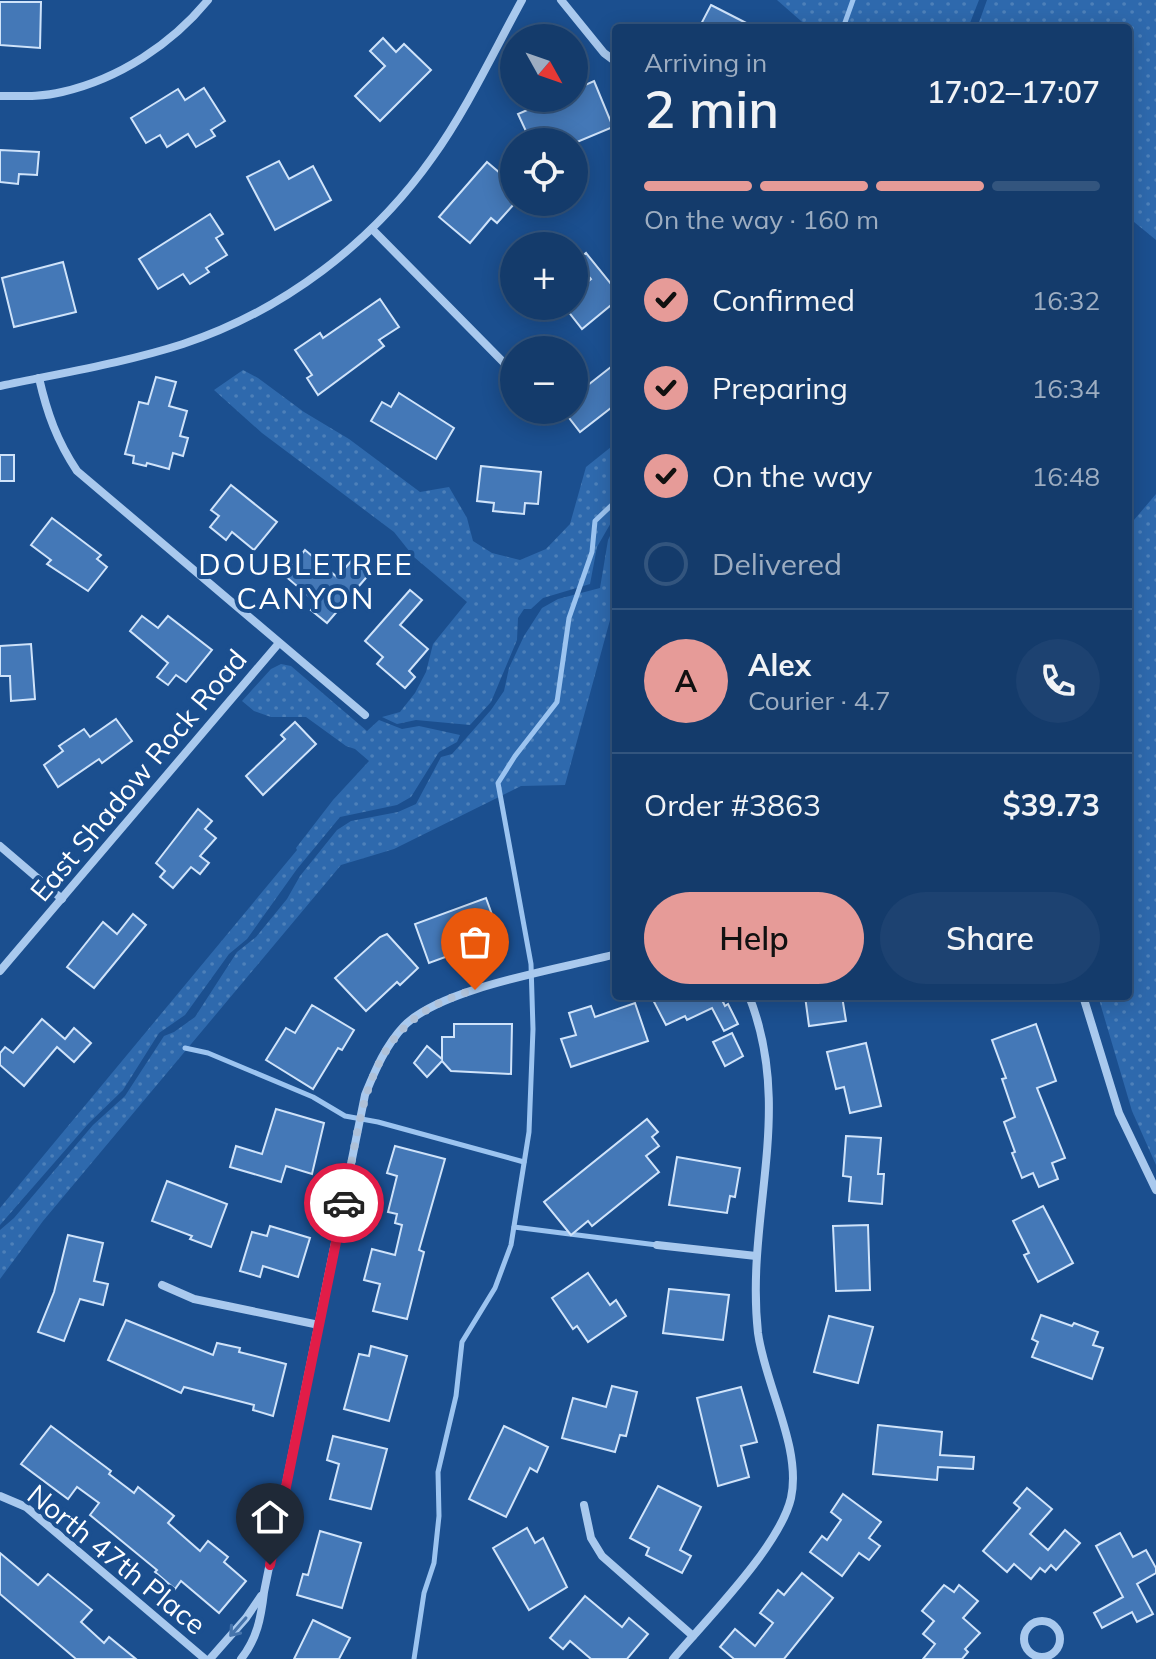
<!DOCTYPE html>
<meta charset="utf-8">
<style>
:root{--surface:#143b6b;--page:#1d4271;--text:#f1f3f6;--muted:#9dadc1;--line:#33557e;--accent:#e69b98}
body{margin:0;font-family:Mulish,sans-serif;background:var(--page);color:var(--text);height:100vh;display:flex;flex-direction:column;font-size:30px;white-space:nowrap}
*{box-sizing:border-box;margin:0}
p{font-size:26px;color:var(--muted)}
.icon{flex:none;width:44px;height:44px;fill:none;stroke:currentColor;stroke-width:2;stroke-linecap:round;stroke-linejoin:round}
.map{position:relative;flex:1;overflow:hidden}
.side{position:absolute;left:612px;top:24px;width:520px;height:976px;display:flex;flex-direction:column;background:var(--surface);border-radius:8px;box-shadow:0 4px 20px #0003,0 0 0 2px var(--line)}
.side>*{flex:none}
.needle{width:52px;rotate:130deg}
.fabs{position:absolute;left:500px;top:24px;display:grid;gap:16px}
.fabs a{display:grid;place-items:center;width:88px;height:88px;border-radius:50%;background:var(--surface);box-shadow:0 4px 20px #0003,0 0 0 2px var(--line);font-size:40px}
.pin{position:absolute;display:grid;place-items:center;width:68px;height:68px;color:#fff;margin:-82px -34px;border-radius:50% 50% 50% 0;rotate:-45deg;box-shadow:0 0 8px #0007}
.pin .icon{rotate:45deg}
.courier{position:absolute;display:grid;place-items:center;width:80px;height:80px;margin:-40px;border:6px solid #e11d48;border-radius:50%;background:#fff;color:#222;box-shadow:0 2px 10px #0007}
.head em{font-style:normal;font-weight:600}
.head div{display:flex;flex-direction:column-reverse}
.head{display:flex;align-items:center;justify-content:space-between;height:136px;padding:0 32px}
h1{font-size:52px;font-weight:600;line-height:60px}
.bar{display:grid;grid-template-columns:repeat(4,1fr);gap:12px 8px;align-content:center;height:96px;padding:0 32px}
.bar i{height:10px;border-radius:6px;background:var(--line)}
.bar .on{background:var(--accent)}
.bar p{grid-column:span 4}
.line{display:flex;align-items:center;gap:20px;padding:0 32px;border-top:2px solid var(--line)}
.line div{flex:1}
.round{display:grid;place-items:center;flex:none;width:84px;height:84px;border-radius:42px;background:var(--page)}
ol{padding:0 32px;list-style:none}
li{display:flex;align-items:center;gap:24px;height:88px}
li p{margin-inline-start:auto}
li .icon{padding:8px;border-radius:50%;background:var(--accent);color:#111;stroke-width:4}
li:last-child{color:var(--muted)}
li i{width:44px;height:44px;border:4px solid var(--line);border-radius:50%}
.cta{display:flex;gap:16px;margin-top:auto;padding:16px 32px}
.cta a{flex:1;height:92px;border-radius:48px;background:var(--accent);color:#111;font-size:32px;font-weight:600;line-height:92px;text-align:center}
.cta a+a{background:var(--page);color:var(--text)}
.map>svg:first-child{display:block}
.grass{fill:url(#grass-dots)}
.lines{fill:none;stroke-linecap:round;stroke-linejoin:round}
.stream{stroke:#9cc4f0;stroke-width:5}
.building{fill:#4478b7;stroke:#cfe3fa;stroke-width:2}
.street{stroke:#a9c9ee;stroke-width:8}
.oneway{stroke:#4674ac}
.done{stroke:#afc1d8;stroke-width:8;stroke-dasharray:0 14.4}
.route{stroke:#e11d48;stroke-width:10}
.labels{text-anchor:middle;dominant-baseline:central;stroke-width:8;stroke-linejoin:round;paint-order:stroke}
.street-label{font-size:28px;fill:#fff;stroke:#1b4f8f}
.neighbourhood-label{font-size:30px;letter-spacing:2px;fill:#fff;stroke:#1b4f8f}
</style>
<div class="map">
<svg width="1156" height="1659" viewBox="0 0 1156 1659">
<defs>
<pattern id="grass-dots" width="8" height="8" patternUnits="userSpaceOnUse" patternTransform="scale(2)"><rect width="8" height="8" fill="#2e69ad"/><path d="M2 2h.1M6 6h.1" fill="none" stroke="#4d80b9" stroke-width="1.8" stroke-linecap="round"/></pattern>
</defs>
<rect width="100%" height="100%" fill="#1b4f8f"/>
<g class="grass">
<polygon points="777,0 979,0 968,28 809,28"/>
<polygon points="987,0 1156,0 1156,240 1128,217 1128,28 977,28"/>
<polygon points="243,370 258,378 304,412 349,439 420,492 449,487 467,518 473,541 492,553 520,560 546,549 570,524 586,467 616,443 616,514 597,547 590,584 543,598 531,609 524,609 518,618 517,640 491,702 470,725 416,720 397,724 382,717 400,712 415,693 426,672 433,644 467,602 414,557 394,532 262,433 214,390"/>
<polygon points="1156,494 1156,1165 1132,1111 1098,996 1128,996 1128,527"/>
<polygon points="616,524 616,598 565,785 521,786 394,849 341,865 43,1221 0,1279 0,1230 14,1218 93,1125 125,1096 164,1036 174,1032 195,1017 237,952 256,937 287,899 300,876 337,830 351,821 398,812 416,804 441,757 452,754 491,710 504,691 509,668 524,636 542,608 558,599 600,588 608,540"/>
<polygon points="281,664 291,666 367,731 379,720 402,729 419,726 460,735 457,742 439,752 411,797 397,805 340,817 297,869 247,939 229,954 185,1015 159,1033 123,1090 88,1124 0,1225 0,1208 297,850 296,848 333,800 369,761 355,749 346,746 306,717 271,717 254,711 242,701 271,669"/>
</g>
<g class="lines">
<g class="stream">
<polyline points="843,28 853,0"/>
<polyline points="185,1048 208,1053 313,1097 345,1116 378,1122 524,1162"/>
<polyline points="514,1227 657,1245"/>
<polyline points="414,1659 424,1593 434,1563 439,1516 438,1472 456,1396 462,1342 495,1288 511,1245 529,1132 533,1029 531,964 498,783 515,756 557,702 569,618 592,552 595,521 616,501"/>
</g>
</g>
<g class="building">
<polygon points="0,2 41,2 40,48 0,45"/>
<polygon points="711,5 756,28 699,28"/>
<polygon points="383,38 396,52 404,44 431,70 380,121 355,96 385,66 370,51"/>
<polygon points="594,81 613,127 577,142 531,142 518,114 555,98 574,98 574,90"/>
<polygon points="204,88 225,121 211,130 215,136 196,147 188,134 167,147 160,135 146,143 131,118 178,89 185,100"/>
<polygon points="0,150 39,152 37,175 19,174 18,184 0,182"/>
<polygon points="279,161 289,179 313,166 331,200 275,230 247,177"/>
<polygon points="487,162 514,185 514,204 497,223 491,218 470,243 439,217"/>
<polygon points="210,214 223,234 216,238 227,255 206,268 209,272 190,284 183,274 158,289 139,259"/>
<polygon points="586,253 616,290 616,301 582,329 564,306 574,306 574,293 591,279 576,261"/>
<polygon points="63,262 76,312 14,327 2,278"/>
<polygon points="380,299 399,327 379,340 384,346 318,395 307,378 312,375 295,350 320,333 323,338"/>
<polygon points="616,363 616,404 580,432 563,410 574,410 574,396"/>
<polygon points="156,377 176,382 169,406 187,411 180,436 188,438 183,456 173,453 169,469 147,463 146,466 133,463 134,456 125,454 139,402 148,404"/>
<polygon points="399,393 454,428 436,459 371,421 382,402 391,407"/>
<rect x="0" y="455" width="14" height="26"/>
<polygon points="481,466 541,472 538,504 525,503 524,514 493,511 494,503 477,501"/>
<polygon points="231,485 277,522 254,550 232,532 226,540 210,527 219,516 211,510"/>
<polygon points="52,518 101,555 97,559 107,567 88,591 47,564 51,560 31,545"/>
<polygon points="305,550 337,577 354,558 371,572 327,623 311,610 317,603 284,575"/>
<polygon points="410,590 422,600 400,625 428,649 409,671 415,677 405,688 377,664 383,657 365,641"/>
<polygon points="142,616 158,628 168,616 212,650 186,682 176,675 168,685 157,677 168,663 130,631"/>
<polygon points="31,644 35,699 11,701 10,676 0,676 0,646"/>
<polygon points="116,719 132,741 102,763 99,759 58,787 44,765 63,751 59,746 84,729 90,737"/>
<polygon points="295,722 316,744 263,795 246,776 285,739 281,735"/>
<polygon points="198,809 212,821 205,829 216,838 200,856 209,863 200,874 191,867 173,888 160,877 165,871 156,863"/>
<polygon points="486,898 503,945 481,954 478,945 429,963 415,924"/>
<polygon points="133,914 146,925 94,988 67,967 103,922 117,934"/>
<polygon points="387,934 418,968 400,985 397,982 366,1011 335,978 380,937"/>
<polygon points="651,996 736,996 723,1002 725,1006 728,1004 738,1024 724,1031 712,1008 687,1020 685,1016 666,1025"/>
<polygon points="805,996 842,996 846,1021 809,1026"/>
<polygon points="635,1003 648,1041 571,1067 561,1039 576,1035 569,1013 591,1006 595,1017"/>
<polygon points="312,1005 354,1030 342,1050 338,1048 313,1089 266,1060 286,1028 295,1033"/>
<polygon points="42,1019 65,1039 74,1028 91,1043 74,1062 57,1047 24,1086 0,1065 0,1053 5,1047 13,1053"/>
<polygon points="454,1024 512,1024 511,1074 451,1071 442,1061 427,1077 414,1063 427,1046 442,1059 442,1037 454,1037"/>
<polygon points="1036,1024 1056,1081 1037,1088 1065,1158 1052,1163 1058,1179 1039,1187 1033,1173 1022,1178 1012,1153 1015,1152 1004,1122 1015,1117 1002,1079 1006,1078 992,1040"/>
<polygon points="732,1033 743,1056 725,1066 713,1042"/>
<polygon points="866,1043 881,1106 850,1113 844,1087 836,1089 827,1052"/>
<polygon points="276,1109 324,1123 312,1174 286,1166 281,1182 230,1167 236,1146 262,1154"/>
<polygon points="647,1119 658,1132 652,1137 659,1146 646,1156 659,1172 592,1226 588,1221 571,1235 544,1202"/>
<polygon points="846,1136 881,1138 878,1174 884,1174 882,1204 849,1201 851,1177 843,1176"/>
<polygon points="395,1146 445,1159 419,1250 424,1252 407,1319 373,1311 380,1284 364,1280 372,1249 395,1255 402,1225 395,1223 397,1214 388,1212 397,1176 387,1173"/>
<polygon points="677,1157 740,1168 735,1197 730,1196 727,1213 669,1205"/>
<polygon points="167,1181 227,1204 211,1247 190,1239 192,1236 152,1221"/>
<polygon points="1043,1206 1073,1263 1038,1282 1024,1255 1029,1253 1013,1221"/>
<polygon points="868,1225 870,1290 836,1291 833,1226"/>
<polygon points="270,1226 310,1238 298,1277 263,1266 260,1277 240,1271 252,1232 267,1236"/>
<polygon points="68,1235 103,1243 94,1281 108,1284 103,1305 80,1299 64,1341 38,1332 54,1292"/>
<polygon points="588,1273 610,1305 616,1300 626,1316 588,1342 577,1326 573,1329 552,1298"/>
<polygon points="669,1289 729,1295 723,1340 663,1333"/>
<polygon points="1041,1315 1072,1326 1074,1323 1098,1332 1093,1345 1103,1348 1092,1379 1032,1357 1038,1342 1032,1339"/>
<polygon points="829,1316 873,1327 858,1383 814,1372"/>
<polygon points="126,1320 213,1355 217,1343 240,1348 239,1352 286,1364 273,1416 253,1410 254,1405 184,1387 181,1393 108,1360"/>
<polygon points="371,1346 407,1356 389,1421 344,1409 359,1354 369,1356"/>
<polygon points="612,1386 637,1392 626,1436 620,1435 615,1452 562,1438 573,1398 606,1407"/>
<polygon points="741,1387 757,1442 741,1446 749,1477 718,1486 697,1398"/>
<polygon points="878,1425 942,1432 940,1455 974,1457 973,1469 938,1467 937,1480 873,1474"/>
<polygon points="51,1426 111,1471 109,1474 134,1493 138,1487 174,1516 168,1523 200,1551 208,1541 228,1557 224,1562 246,1581 219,1613 181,1581 175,1589 155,1572 157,1570 90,1515 99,1503 77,1487 68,1499 21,1464"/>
<polygon points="504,1426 548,1447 537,1472 530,1468 506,1517 469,1499"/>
<polygon points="333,1436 387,1449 371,1509 330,1499 339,1464 327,1460"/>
<polygon points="658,1486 701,1507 680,1550 691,1556 682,1573 646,1555 649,1548 630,1538"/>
<polygon points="1027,1488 1052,1509 1030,1534 1048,1550 1065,1530 1080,1543 1056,1570 1051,1565 1045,1572 1040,1568 1031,1579 1014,1564 1007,1572 983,1551 1020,1508 1014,1503"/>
<polygon points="843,1494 881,1522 869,1538 880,1546 869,1560 859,1553 842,1576 810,1552 822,1536 827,1540 841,1520 831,1512"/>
<polygon points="527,1528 535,1543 543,1538 567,1587 529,1610 493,1548"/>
<polygon points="320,1531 361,1543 342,1608 297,1595 303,1574 308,1575"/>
<polygon points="1120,1533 1133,1557 1146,1550 1156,1568 1156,1573 1137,1584 1153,1614 1137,1622 1132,1612 1102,1628 1094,1613 1123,1597 1096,1546"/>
<polygon points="0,1553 38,1585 48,1574 92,1610 81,1622 104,1643 109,1637 136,1659 76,1659 0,1594"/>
<polygon points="802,1573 833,1598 784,1659 734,1659 720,1647 735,1629 755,1646 773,1623 760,1613 778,1590 784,1595"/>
<polygon points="944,1585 954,1592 959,1585 978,1601 963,1618 980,1633 965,1649 968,1652 962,1659 923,1659 935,1644 923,1634 934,1621 922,1611"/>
<polygon points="585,1596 622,1627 629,1618 648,1634 627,1659 591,1659 570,1641 563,1649 550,1638"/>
<polygon points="313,1620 350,1638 339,1659 294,1659"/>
</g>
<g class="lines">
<g class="street">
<polyline points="561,0 604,53 616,62"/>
<path d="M 0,96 C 21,96 42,97 62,92 C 119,79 172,44 208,0"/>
<polyline points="372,229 510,369"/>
<path d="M 39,378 C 47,413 57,441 77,471 L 365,715"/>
<path d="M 0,386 C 61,373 124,363 183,344 C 283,311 372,243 432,158 C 467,109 493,53 522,0"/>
<polyline points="0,846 62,899"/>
<polyline points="0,971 279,643"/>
<polyline points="1083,996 1119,1113 1156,1190"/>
<polyline points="657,1245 756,1256"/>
<polyline points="162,1285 194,1299 319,1325"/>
<polyline points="0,1496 26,1507 205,1659"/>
<polyline points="584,1505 591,1538 602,1556 693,1636"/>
<circle cx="1042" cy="1639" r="18"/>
<polyline points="210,1659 246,1618 261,1596"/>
<path d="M 241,1659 C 257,1639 261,1618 264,1592 L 365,1095 C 375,1071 385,1046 404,1026 C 442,987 561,969 616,954"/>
<path d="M 673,1659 C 706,1620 780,1546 791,1498 C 802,1448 765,1385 758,1333 C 745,1216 795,1112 749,996"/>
</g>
</g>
<defs><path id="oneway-shaft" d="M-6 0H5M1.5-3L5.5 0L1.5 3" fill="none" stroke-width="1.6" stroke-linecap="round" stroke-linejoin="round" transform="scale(2)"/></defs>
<use class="oneway" href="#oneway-shaft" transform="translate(238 1627) rotate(131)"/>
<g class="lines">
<path class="done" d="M 344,1203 C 363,1108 364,1019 475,990"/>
<polyline class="route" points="270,1565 344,1203"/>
</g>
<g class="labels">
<g class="street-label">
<text transform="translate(138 775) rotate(-50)">East Shadow Rock Road</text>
<text transform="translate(117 1559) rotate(39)">North 47th Place</text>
</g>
<g class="neighbourhood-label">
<text x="306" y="564">DOUBLETREE<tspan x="306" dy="34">CANYON</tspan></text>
</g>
</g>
</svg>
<div class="fabs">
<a><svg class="needle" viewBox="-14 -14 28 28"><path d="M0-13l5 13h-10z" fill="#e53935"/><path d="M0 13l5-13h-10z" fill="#9dadc1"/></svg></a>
<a><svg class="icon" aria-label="locate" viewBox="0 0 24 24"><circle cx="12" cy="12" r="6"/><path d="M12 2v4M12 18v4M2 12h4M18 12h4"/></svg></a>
<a>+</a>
<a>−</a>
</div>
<div class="pin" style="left:475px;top:990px;background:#ea580c"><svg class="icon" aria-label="bag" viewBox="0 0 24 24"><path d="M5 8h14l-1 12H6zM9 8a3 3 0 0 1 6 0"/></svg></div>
<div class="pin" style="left:270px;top:1565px;background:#1f2937"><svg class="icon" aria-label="home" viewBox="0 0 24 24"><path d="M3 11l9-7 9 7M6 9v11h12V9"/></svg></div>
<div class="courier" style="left:344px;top:1203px"><svg class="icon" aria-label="car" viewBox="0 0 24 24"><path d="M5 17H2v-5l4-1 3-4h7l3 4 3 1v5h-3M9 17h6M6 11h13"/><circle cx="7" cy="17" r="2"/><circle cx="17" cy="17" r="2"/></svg></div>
<section class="side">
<div class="head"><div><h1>2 min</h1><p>Arriving in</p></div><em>17:02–17:07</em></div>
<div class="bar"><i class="on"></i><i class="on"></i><i class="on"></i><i></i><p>On the way · 160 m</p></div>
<ol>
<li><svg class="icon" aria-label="check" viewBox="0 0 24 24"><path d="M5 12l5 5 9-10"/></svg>Confirmed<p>16:32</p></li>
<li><svg class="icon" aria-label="check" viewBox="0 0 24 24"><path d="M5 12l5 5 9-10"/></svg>Preparing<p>16:34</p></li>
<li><svg class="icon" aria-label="check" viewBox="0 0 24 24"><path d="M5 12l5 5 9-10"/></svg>On the way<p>16:48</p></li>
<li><i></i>Delivered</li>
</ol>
<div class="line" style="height:144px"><b class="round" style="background:var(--accent);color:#111">A</b><div><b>Alex</b><p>Courier · 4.7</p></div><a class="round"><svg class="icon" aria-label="phone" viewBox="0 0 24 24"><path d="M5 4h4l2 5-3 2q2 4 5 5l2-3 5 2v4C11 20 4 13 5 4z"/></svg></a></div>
<div class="line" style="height:104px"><div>Order #3863</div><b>$39.73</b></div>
<div class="cta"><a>Help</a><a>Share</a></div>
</section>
</div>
